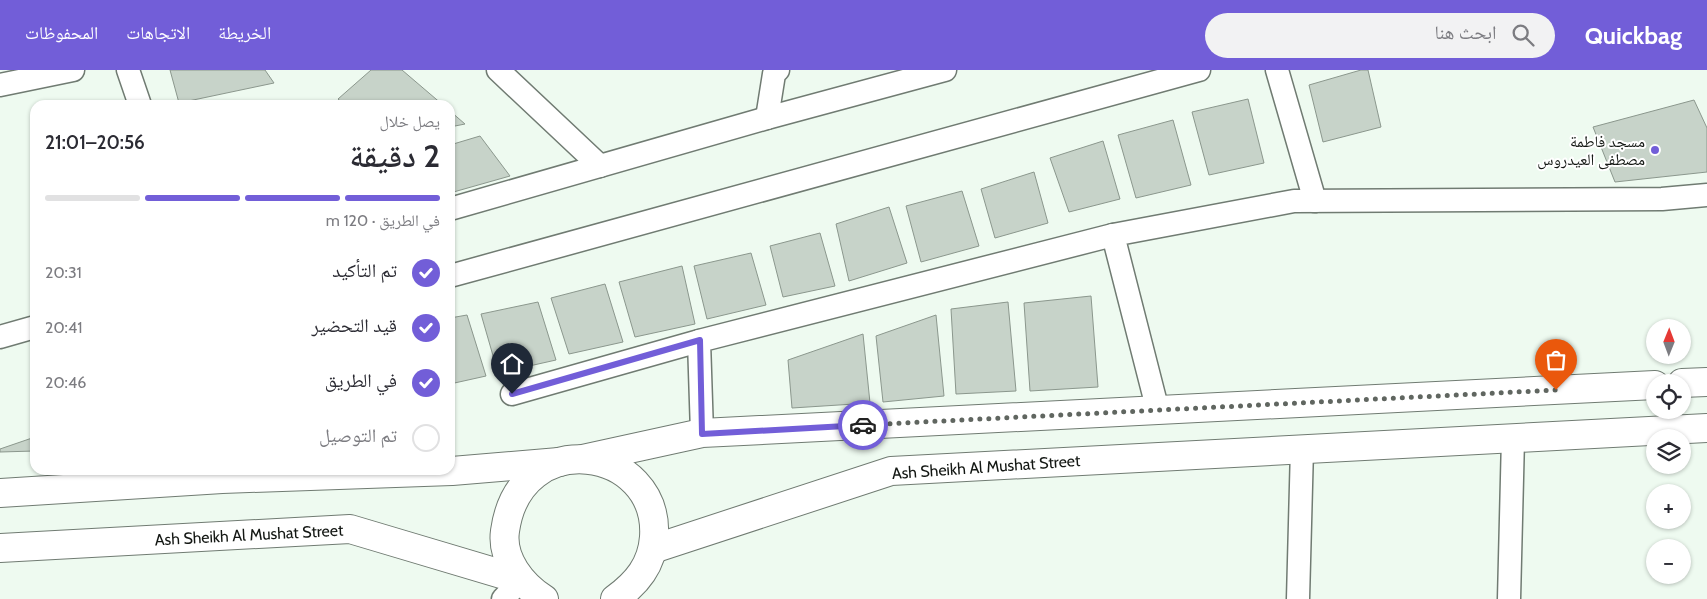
<!DOCTYPE html>
<html lang="ar">
<meta charset="utf-8">
<style>
:root{--surface:#fff;--page:#f2f2f3;--text:#2b2b33;--muted:#7c7c81;--line:#e1e1e2;--accent:#725ed8}
body{margin:0;font-family:Cabin,"Noto Naskh Arabic",sans-serif;background:var(--page);color:var(--text);direction:rtl;height:100vh;display:flex;flex-direction:column;font-size:19px;white-space:nowrap}
*{box-sizing:border-box;margin:0}
p{font-size:16px;color:var(--muted)}
.icon{flex:none;width:28px;height:28px;fill:none;stroke:currentColor;stroke-width:2;stroke-linecap:round;stroke-linejoin:round}
.map{position:relative;flex:1;overflow:hidden;direction:ltr}
.sheet{position:absolute;left:30px;top:30px;width:425px;height:375px;display:flex;flex-direction:column;background:var(--surface);border-radius:15px;box-shadow:0 1px 4px #0004;direction:rtl}
.sheet>*{flex:none}
.needle{width:32px;rotate:1deg}
.controls{position:absolute;left:1646px;top:249px;display:grid;gap:10px}
.controls a{display:grid;place-items:center;width:45px;height:45px;border-radius:50%;background:var(--surface);box-shadow:0 1px 4px #0004;font-size:25px}
.pin{position:absolute;display:grid;place-items:center;width:42px;height:42px;color:#fff;margin:-51px -21px;border-radius:50% 50% 50% 0;rotate:-45deg;box-shadow:0 0 5px #0007}
.pin .icon{rotate:45deg}
.courier{position:absolute;display:grid;place-items:center;width:50px;height:50px;margin:-25px;border:4px solid #725ed8;border-radius:50%;background:#fff;color:#222;box-shadow:0 1px 6px #0007}
.headline em{font-style:normal;font-weight:600}
.headline div{display:flex;flex-direction:column-reverse}
.headline{display:flex;align-items:center;justify-content:space-between;height:85px;padding:0 15px}
h1{font-size:32px;font-weight:600;line-height:38px}
.bar{display:grid;grid-template-columns:repeat(4,1fr);gap:8px 5px;align-content:center;height:60px;padding:0 15px}
.bar i{height:6px;border-radius:4px;background:var(--line)}
.bar .current{background:var(--accent)}
.bar p{grid-column:span 4}
ol{padding:0 15px;list-style:none}
li{display:flex;align-items:center;gap:15px;height:55px}
li p{margin-inline-start:auto}
li .icon{padding:5px;border-radius:50%;background:var(--accent);color:#fff;stroke-width:4}
li:last-child{color:var(--muted)}
li i{width:28px;height:28px;border:2px solid var(--line);border-radius:50%}
header{display:flex;align-items:center;gap:30px;box-sizing:border-box;height:70px;padding:0 25px;background:var(--accent);color:#fff}
header strong{font-size:24px}
nav{display:flex;gap:28px;margin-inline-start:auto;font-size:18px}
.search{width:350px;height:45px;background:var(--page);display:flex;align-items:center;gap:12px;box-sizing:border-box;padding:0 18px;border-radius:28px;color:var(--muted);font-size:19px}
.map>svg:first-child{display:block}
.building{fill:#c7d3c9;stroke:#8b978d}
.lines{fill:none;stroke-linecap:round;stroke-linejoin:round}
.minor-casing{stroke:#707b72;stroke-width:25}
.tertiary-casing{stroke:#707b72;stroke-width:30}
.minor{stroke:#fff;stroke-width:22}
.tertiary{stroke:#fff;stroke-width:28}
.done{stroke:#606660;stroke-width:5;stroke-dasharray:0 9}
.route{stroke:#725ed8;stroke-width:6}
.poi-dot{fill:#725ed8;stroke:#fff;stroke-width:2}
.labels{text-anchor:middle;dominant-baseline:central;stroke-width:4;stroke-linejoin:round;paint-order:stroke}
.poi-label{font-size:16px;fill:#131713;stroke:#fff;text-anchor:end}
.street-label{font-size:16px;fill:#131713;stroke:#fff}
</style>
<header>
<strong>Quickbag</strong>
<div class="search"><svg class="icon" aria-label="search" viewBox="0 0 24 24"><circle cx="10" cy="10" r="6"/><path d="M15 15l6 6"/></svg>ابحث هنا</div>
<nav><a>الخريطة</a><a>الاتجاهات</a><a>المحفوظات</a></nav>
</header>
<div class="map">
<svg width="1707" height="529" viewBox="0 0 1707 529">
<rect width="100%" height="100%" fill="#eefaf0"/>
<g class="building">
<polygon points="170,0 265,0 274,13 179,33"/>
<polygon points="371,0 402,0 443,35 345,35 338,29"/>
<polygon points="1361,0 1368,0 1381,57 1323,72 1309,15"/>
<polygon points="1248,29 1264,93 1209,105 1192,42"/>
<polygon points="1694,30 1707,58 1707,102 1615,112 1593,57"/>
<polygon points="450,41 465,54 450,57"/>
<polygon points="1173,50 1191,115 1136,128 1118,65"/>
<polygon points="480,66 510,106 450,123 450,75"/>
<polygon points="1103,71 1120,129 1069,142 1050,88"/>
<polygon points="1034,102 1048,153 995,168 981,119"/>
<polygon points="962,121 979,176 921,192 906,136"/>
<polygon points="889,137 907,193 849,211 836,154"/>
<polygon points="820,163 835,216 783,227 770,176"/>
<polygon points="751,183 766,235 707,249 694,196"/>
<polygon points="682,196 695,254 635,267 619,212"/>
<polygon points="605,214 623,272 569,284 551,228"/>
<polygon points="1091,226 1098,317 1030,321 1024,233"/>
<polygon points="538,232 556,290 498,303 481,244"/>
<polygon points="1008,232 1016,321 956,324 951,239"/>
<polygon points="467,245 486,306 450,314 450,248"/>
<polygon points="936,245 944,326 883,332 876,266"/>
<polygon points="863,264 870,333 792,338 788,290"/>
<polygon points="35,367 35,381 0,382 0,379"/>
</g>
<g class="lines">
<g class="minor-casing">
<g id="minor">
<polyline points="128,0 140,35"/>
<polyline points="498,0 600,96"/>
<polyline points="1277,0 1315,131"/>
<polyline points="0,15 73,0"/>
<polyline points="767,48 774,4 778,0"/>
<polyline points="450,139 767,48 945,0"/>
<polyline points="450,206 1199,0"/>
<polyline points="0,267 35,257"/>
<polyline points="512,324 699,271"/>
<polyline points="1158,341 1113,165 1294,131 1662,129 1707,125"/>
<polyline points="702,363 699,271 1113,165"/>
<polyline points="503,529 521,510"/>
<polyline points="1298,529 1302,378"/>
<polyline points="1509,529 1513,368"/>
</g>
</g>
<g class="tertiary-casing">
<g id="tertiary">
<polyline points="1682,313 1707,312"/>
<polyline points="583,389 702,363 1655,315"/>
<polyline points="0,423 222,409 452,401 559,392"/>
<polyline points="0,478 350,459 521,510"/>
<polyline points="653,479 891,401 1707,358"/>
<path d="M 544,529 C 522,515 501,489 505,461 C 520,354 660,376 654,467 C 652,495 637,513 615,529"/>
</g>
</g>
<use href="#minor" class="minor"/>
<use href="#tertiary" class="tertiary"/>
</g>
<g class="lines">
<polyline class="done" points="863,355 1556,320"/>
<polyline class="route" points="512,324 700,270 702,364 863,355"/>
</g>
<circle class="poi-dot" cx="1655" cy="80" r="5"/>
<g class="labels">
<g class="poi-label">
<text x="1645" y="71">مسجد فاطمة<tspan x="1645" dy="18">مصطفى العيدروس</tspan></text>
</g>
<g class="street-label">
<text transform="translate(986 397) rotate(-4)">Ash Sheikh Al Mushat Street</text>
<text transform="translate(249 465) rotate(-3)">Ash Sheikh Al Mushat Street</text>
</g>
</g>
</svg>
<div class="controls">
<a><svg class="needle" viewBox="-14 -14 28 28"><path d="M0-13l5 13h-10z" fill="#e53935"/><path d="M0 13l5-13h-10z" fill="#7c7c81"/></svg></a>
<a><svg class="icon" aria-label="locate" viewBox="0 0 24 24"><circle cx="12" cy="12" r="6"/><path d="M12 2v4M12 18v4M2 12h4M18 12h4"/></svg></a>
<a><svg class="icon" aria-label="layers" viewBox="0 0 24 24"><path d="M12 4l9 5-9 5-9-5zM3 14l9 5 9-5"/></svg></a>
<a>+</a>
<a>−</a>
</div>
<div class="pin" style="left:1556px;top:320px;background:#ea580c"><svg class="icon" aria-label="bag" viewBox="0 0 24 24"><path d="M5 8h14l-1 12H6zM9 8a3 3 0 0 1 6 0"/></svg></div>
<div class="pin" style="left:512px;top:324px;background:#1f2937"><svg class="icon" aria-label="home" viewBox="0 0 24 24"><path d="M3 11l9-7 9 7M6 9v11h12V9"/></svg></div>
<div class="courier" style="left:863px;top:355px"><svg class="icon" aria-label="car" viewBox="0 0 24 24"><path d="M5 17H2v-5l4-1 3-4h7l3 4 3 1v5h-3M9 17h6M6 11h13"/><circle cx="7" cy="17" r="2"/><circle cx="17" cy="17" r="2"/></svg></div>
<section class="sheet">
<div class="headline"><div><h1>2 دقيقة</h1><p>يصل خلال</p></div><em>20:56–21:01</em></div>
<div class="bar"><i class="current"></i><i class="current"></i><i class="current"></i><i></i><p>في الطريق · 120 m</p></div>
<ol>
<li><svg class="icon" aria-label="check" viewBox="0 0 24 24"><path d="M5 12l5 5 9-10"/></svg>تم التأكيد<p>20:31</p></li>
<li><svg class="icon" aria-label="check" viewBox="0 0 24 24"><path d="M5 12l5 5 9-10"/></svg>قيد التحضير<p>20:41</p></li>
<li><svg class="icon" aria-label="check" viewBox="0 0 24 24"><path d="M5 12l5 5 9-10"/></svg>في الطريق<p>20:46</p></li>
<li><i></i>تم التوصيل</li>
</ol>
</section>
</div>
